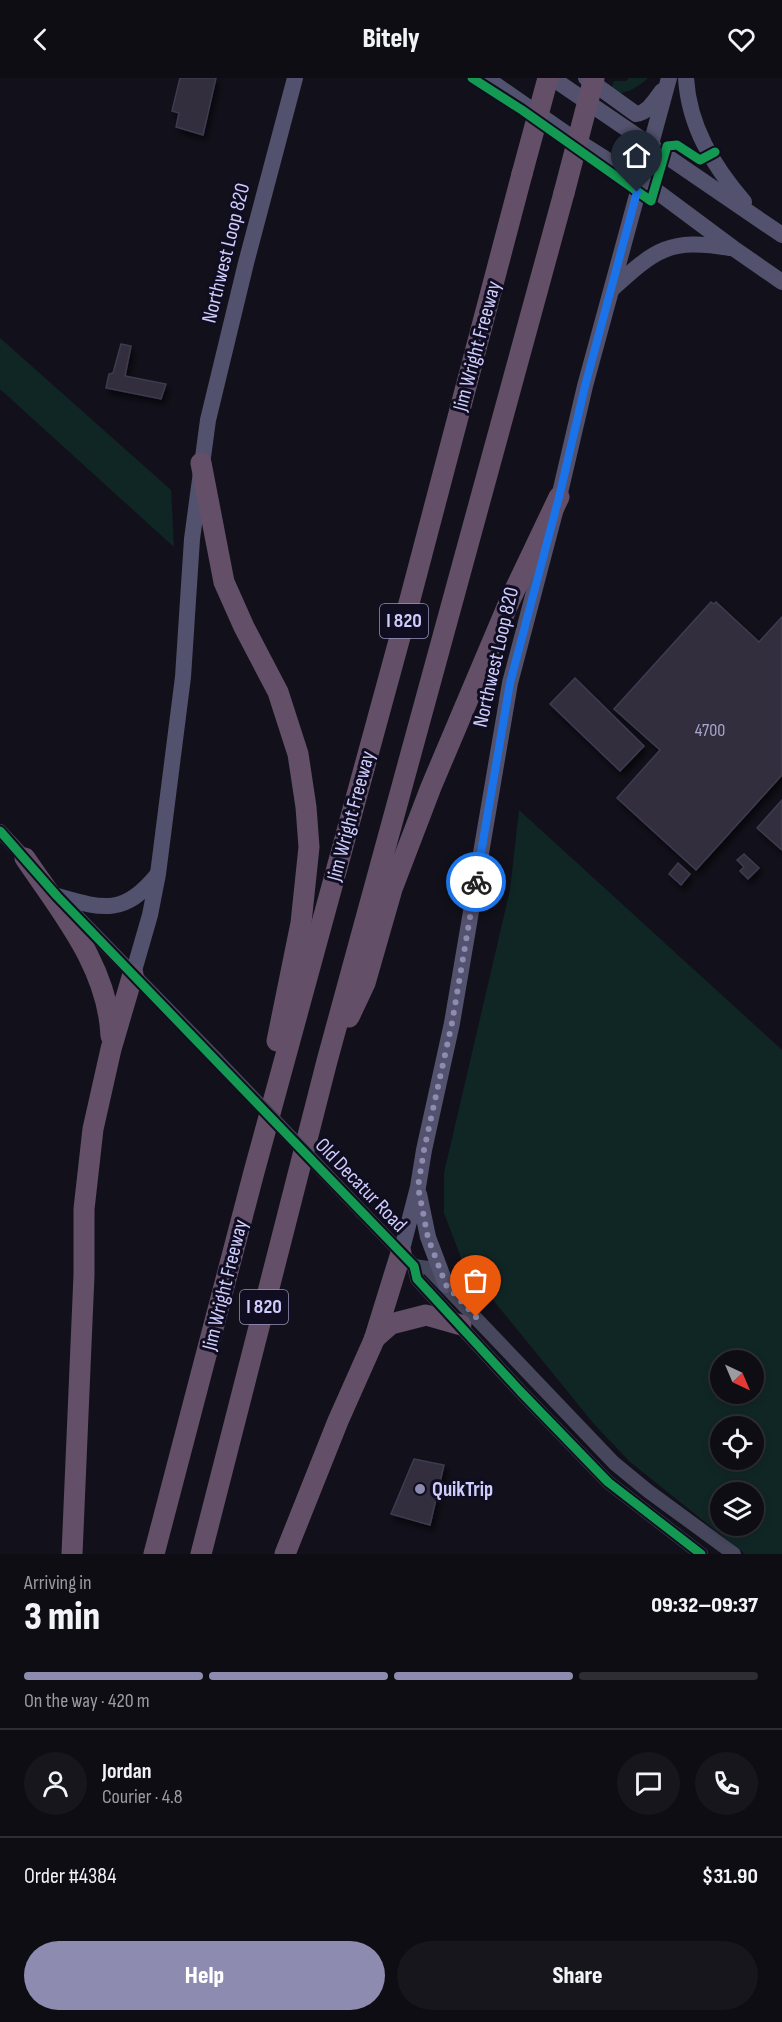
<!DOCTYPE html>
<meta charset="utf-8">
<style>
:root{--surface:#0e0d14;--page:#17161d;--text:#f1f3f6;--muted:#9b9ca0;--line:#2e2d34;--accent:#8d8baf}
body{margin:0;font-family:"Sofia Sans Condensed",sans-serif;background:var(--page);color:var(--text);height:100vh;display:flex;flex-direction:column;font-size:22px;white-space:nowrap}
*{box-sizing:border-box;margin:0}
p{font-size:20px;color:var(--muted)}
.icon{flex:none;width:33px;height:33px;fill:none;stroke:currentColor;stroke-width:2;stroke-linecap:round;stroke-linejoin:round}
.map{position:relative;height:1476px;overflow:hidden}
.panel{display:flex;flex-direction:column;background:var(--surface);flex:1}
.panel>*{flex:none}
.needle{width:39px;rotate:136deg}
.controls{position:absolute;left:710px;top:1272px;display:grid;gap:12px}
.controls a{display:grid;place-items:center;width:54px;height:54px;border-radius:50%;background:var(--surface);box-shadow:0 3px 9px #0003,0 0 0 2px var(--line);font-size:30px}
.pin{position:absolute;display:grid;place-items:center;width:51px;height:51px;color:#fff;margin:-62px -26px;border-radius:50% 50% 50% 0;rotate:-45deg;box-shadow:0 0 6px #0007}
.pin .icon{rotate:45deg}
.courier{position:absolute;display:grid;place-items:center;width:60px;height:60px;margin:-30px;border:4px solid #1a73e8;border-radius:50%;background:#fff;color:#222;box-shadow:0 2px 8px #0007}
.overview em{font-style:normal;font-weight:800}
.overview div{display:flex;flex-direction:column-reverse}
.overview{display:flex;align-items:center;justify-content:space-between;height:102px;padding:0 24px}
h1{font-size:39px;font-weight:800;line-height:45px}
.bar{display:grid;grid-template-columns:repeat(4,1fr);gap:9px 6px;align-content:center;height:72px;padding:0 24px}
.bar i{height:8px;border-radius:4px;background:var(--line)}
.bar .on{background:var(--accent)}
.bar p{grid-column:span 4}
.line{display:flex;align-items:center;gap:15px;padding:0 24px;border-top:2px solid var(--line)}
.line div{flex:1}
.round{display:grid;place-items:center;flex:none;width:63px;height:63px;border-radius:32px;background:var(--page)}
.primary-button{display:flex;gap:12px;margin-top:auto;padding:12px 24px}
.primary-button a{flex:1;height:69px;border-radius:36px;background:var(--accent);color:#fff;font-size:24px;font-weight:800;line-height:69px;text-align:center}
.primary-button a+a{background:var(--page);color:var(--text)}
header{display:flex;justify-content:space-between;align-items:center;height:78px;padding:0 24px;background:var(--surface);font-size:27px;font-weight:800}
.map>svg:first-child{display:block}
.green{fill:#102625;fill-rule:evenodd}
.building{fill:#302e3d;stroke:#3e3b4f;stroke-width:1.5;filter:url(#shadow)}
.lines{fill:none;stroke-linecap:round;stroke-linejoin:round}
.tertiary{stroke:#46465c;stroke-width:14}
.secondary{stroke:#53526e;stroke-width:16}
.motorway{stroke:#644f68;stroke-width:21}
.tertiary-bridge{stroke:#46465c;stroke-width:14}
.motorway-bridge{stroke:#644f68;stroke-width:21}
.cycleway-casing{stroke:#0f0d1f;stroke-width:13}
.cycleway{stroke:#139951;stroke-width:9}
.done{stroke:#8d8baf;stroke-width:6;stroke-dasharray:0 10.8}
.route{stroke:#1a73e8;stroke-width:8}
.poi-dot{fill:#8d8baf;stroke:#0f0d1f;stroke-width:2}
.labels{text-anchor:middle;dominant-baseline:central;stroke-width:6;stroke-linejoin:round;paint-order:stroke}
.number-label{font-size:18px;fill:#a7a4ce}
.shield{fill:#0f0d1f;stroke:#9593bb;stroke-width:1.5}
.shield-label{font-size:20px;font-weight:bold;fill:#cfccfe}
.street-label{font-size:21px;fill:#cfccfe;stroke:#0f0d1f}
.poi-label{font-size:21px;font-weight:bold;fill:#cfccfe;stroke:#0f0d1f;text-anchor:start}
</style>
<header><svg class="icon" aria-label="back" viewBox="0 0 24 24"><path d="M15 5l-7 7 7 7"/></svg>Bitely<svg class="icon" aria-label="heart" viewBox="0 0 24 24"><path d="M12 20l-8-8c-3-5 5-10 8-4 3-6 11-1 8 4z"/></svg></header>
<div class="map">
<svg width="782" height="1476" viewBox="0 0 782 1476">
<defs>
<filter id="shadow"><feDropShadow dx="3" dy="5" stdDeviation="3" flood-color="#0009"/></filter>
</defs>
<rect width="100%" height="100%" fill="#12111b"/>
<g class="green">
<path d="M 629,0 L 648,0 C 637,10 625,18 610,14 L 614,3 L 626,3 Z"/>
<polygon points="0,260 171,412 174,469 0,311"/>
<path d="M 519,732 L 782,972 L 782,1476 L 745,1476 L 630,1384 L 594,1346 L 463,1185 L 444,1135 L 444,1095 L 510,812 ZM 720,1282 L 753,1282 L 753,1316 L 720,1316 ZM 720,1348 L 753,1348 L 753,1382 L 720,1382 ZM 720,1414 L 753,1414 L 753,1448 L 720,1448 Z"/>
</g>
<g class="building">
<polygon points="180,0 216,0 203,57 176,49 179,35 172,33"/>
<polygon points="121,266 131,268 125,298 166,306 161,321 106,310 109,296 113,295"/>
<polygon points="711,524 714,526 716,524 759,564 782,539 782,697 696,792 617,720 660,672 614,631"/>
<polygon points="575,600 644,668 620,693 550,626"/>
<polygon points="782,722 782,772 757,750"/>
<polygon points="744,776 759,790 748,801 740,793 744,789 737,782"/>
<polygon points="678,785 690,796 681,807 669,796"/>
<polygon points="414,1381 444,1387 430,1447 391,1436"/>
</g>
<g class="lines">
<g class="tertiary">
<polyline points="0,753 30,785"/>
<polyline points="66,827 217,982"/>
<polyline points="363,1135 414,1188 417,1201 520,1313 608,1404 701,1476"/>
<polyline points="414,1188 428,1190 614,1385 648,1413 734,1476"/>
</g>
<g class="secondary">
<polyline points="486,0 574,61 655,112 733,170 782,204"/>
<polyline points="552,0 782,157"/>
<path d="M 586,0 L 636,36 C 648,35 655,22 662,13"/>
<path d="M 686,0 C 689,49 713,87 744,124"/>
<path d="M 612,211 C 656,171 669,160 730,170"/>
<path d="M 57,818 C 103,831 124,838 157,797"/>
<polyline points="133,896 150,837 158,796 183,599 192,461 208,342 246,185 295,0"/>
<polyline points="419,1116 428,1159 446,1207"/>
<polyline points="401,1175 418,1109 424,1072 452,945 510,605 559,419 585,308 669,0"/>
</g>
<g class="motorway">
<polyline points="201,385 224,504 244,549 278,614 298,676 306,729 309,769 301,845 277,963"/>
<path d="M 25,780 C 62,835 108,889 111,958"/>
<polyline points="349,939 365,905 392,811 431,709 510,522 559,419"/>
<polyline points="374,1261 391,1246 426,1237 461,1247"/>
<polyline points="72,1476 84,1197 84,1131 93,1051 111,971 133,896"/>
<polyline points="154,1476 254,1094 403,548 522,96"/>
<polyline points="201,1476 327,983 564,115"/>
<polyline points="285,1476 338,1343 374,1262 401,1175"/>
</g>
<polyline class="tertiary-bridge" points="217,982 363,1135"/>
<g class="motorway-bridge">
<polyline points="522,96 548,0"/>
<polyline points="564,115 594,0"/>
</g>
<g class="cycleway-casing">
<g id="cycleway">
<polyline points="472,0 522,32 651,123 667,68 677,67 700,82 715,74"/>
<polyline points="0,753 57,818 414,1188 417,1201 520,1313 608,1404 701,1476"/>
</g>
</g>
<use href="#cycleway" class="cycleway"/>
</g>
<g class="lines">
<polyline class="done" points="476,1239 446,1207 428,1160 418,1109 424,1072 452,945 476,804"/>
<polyline class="route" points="476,804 510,605 559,419 585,308 637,114"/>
</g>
<circle class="poi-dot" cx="420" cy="1411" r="6"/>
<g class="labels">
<g class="number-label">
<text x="710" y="652">4700</text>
</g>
<g class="shield">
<rect x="380" y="526" width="48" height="34" rx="4.5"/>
<rect x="240" y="1212" width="48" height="34" rx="4.5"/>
</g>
<g class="shield-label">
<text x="404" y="543">I 820</text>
<text x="264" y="1229">I 820</text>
</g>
<g class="street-label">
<text transform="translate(226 175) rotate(-76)">Northwest Loop 820</text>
<text transform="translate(477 268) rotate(-75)">Jim Wright Freeway</text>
<text transform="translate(496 579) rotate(-77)">Northwest Loop 820</text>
<text transform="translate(351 738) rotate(-75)">Jim Wright Freeway</text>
<text transform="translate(361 1107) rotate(46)">Old Decatur Road</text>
<text transform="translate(225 1207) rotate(-76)">Jim Wright Freeway</text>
</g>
<g class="poi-label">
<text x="432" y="1411">QuikTrip</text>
</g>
</g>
</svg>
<div class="controls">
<a><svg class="needle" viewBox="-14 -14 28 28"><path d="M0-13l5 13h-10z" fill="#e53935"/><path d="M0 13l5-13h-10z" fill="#9b9ca0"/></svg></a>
<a><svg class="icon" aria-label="locate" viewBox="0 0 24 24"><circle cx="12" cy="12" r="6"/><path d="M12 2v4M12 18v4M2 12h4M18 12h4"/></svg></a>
<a><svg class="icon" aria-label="layers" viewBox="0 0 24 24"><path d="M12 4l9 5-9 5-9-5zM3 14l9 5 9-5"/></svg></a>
</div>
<div class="pin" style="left:476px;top:1239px;background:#ea580c"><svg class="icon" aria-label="bag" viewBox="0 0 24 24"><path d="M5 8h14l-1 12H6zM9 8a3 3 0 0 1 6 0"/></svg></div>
<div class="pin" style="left:637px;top:114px;background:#1f2937"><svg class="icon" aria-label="home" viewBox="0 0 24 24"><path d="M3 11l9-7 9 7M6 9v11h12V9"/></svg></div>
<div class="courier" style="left:476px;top:804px"><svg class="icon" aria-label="bike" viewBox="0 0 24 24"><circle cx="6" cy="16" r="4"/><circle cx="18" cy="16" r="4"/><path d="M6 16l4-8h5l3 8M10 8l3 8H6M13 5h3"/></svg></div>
</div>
<section class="panel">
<div class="overview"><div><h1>3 min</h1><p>Arriving in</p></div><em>09:32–09:37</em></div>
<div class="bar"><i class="on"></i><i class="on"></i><i class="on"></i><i></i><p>On the way · 420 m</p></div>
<div class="line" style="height:108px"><a class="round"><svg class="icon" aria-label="person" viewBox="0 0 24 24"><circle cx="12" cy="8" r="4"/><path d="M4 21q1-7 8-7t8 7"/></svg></a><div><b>Jordan</b><p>Courier · 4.8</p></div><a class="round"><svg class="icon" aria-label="chat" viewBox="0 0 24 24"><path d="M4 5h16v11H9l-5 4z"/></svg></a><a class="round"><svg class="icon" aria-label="phone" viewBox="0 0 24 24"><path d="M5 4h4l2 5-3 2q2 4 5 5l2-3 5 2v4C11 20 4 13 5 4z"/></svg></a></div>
<div class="line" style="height:78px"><div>Order #4384</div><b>$31.90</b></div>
<div class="primary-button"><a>Help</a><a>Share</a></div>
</section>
